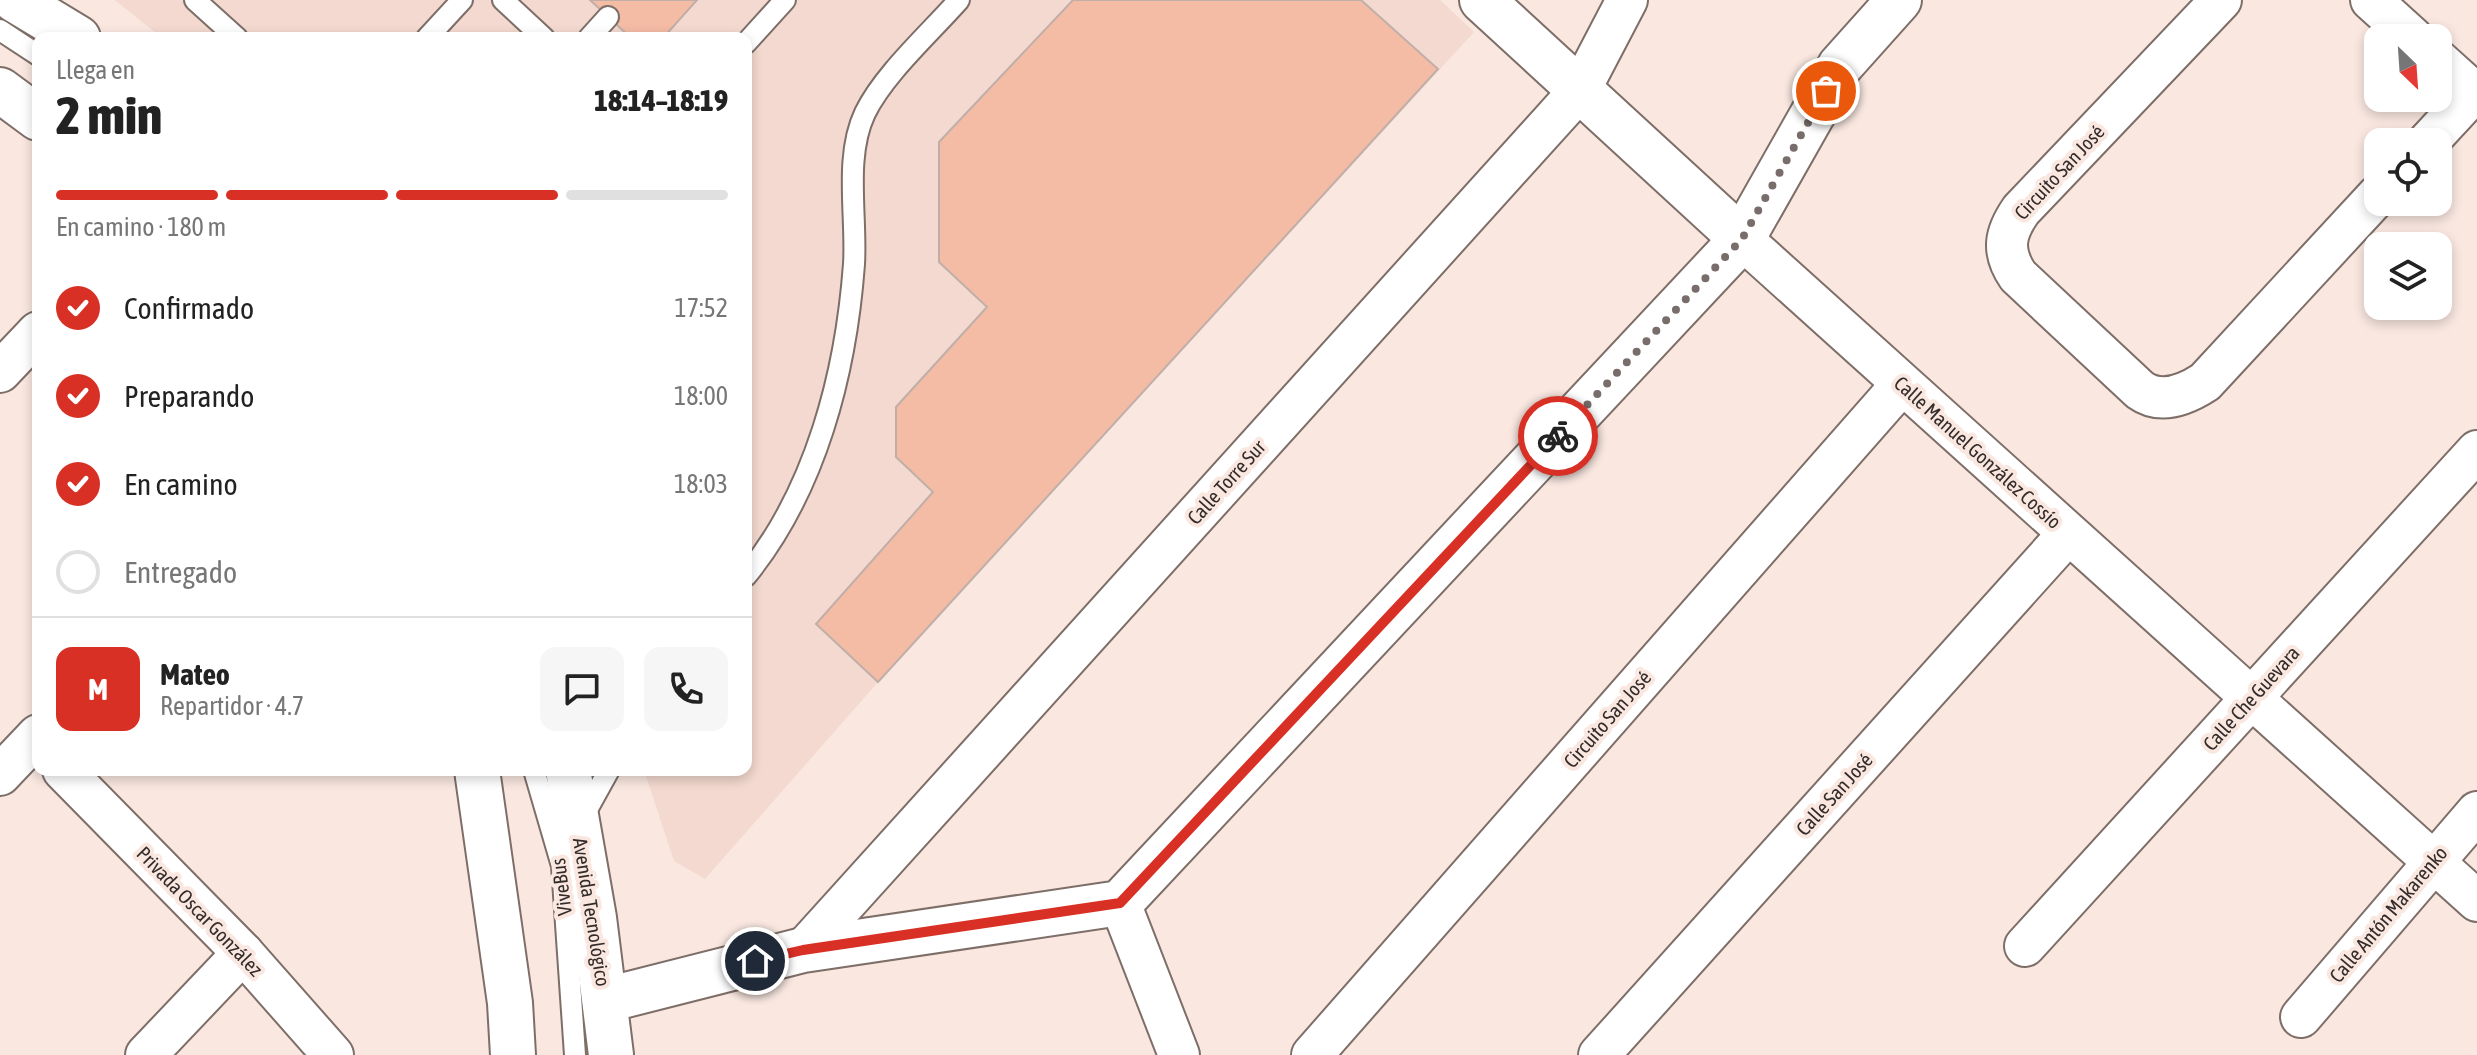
<!DOCTYPE html>
<html lang="es">
<meta charset="utf-8">
<style>
:root{--surface:#fff;--page:#f6f6f6;--text:#222;--muted:#767676;--line:#e0e0e0;--accent:#d93025}
body{margin:0;font-family:"Asap Condensed",sans-serif;background:var(--page);color:var(--text);height:100vh;display:flex;flex-direction:column;font-size:30px;white-space:nowrap}
*{box-sizing:border-box;margin:0}
p{font-size:26px;color:var(--muted)}
.icon{flex:none;width:44px;height:44px;fill:none;stroke:currentColor;stroke-width:2;stroke-linecap:round;stroke-linejoin:round}
.map{position:relative;flex:1;overflow:hidden}
.drawer{position:absolute;left:32px;top:32px;width:720px;height:744px;display:flex;flex-direction:column;background:var(--surface);border-radius:16px;box-shadow:0 4px 12px #0003}
.drawer>*{flex:none}
.needle{width:52px;rotate:155deg}
.fabs{position:absolute;left:2364px;top:24px;display:grid;gap:16px}
.fabs a{display:grid;place-items:center;width:88px;height:88px;border-radius:16px;background:var(--surface);box-shadow:0 4px 12px #0003;font-size:40px}
.pin{position:absolute;display:grid;place-items:center;width:68px;height:68px;color:#fff;margin:-34px;border:4px solid #fff;border-radius:50%;box-shadow:0 2px 8px #0007}
.courier{position:absolute;display:grid;place-items:center;width:80px;height:80px;margin:-40px;border:6px solid #d93025;border-radius:50%;background:#fff;color:#222;box-shadow:0 2px 10px #0007}
.head em{font-style:normal;font-weight:800}
.head div{display:flex;flex-direction:column-reverse}
.head{display:flex;align-items:center;justify-content:space-between;height:136px;padding:0 24px}
h1{font-size:52px;font-weight:800;line-height:60px}
.bar{display:grid;grid-template-columns:repeat(4,1fr);gap:12px 8px;align-content:center;height:96px;padding:0 24px}
.bar i{height:10px;border-radius:6px;background:var(--line)}
.bar .active{background:var(--accent)}
.bar p{grid-column:span 4}
.line{display:flex;align-items:center;gap:20px;padding:0 24px;border-top:2px solid var(--line)}
.line div{flex:1}
.round{display:grid;place-items:center;flex:none;width:84px;height:84px;border-radius:16px;background:var(--page)}
ol{padding:0 24px;list-style:none}
li{display:flex;align-items:center;gap:24px;height:88px}
li p{margin-inline-start:auto}
li .icon{padding:8px;border-radius:50%;background:var(--accent);color:#fff;stroke-width:4}
li:last-child{color:var(--muted)}
li i{width:44px;height:44px;border:4px solid var(--line);border-radius:50%}
.map>svg:first-child{display:block}
.built{fill:#f3d9cf}
.building{fill:#f4bba5;stroke:#c0afa9;stroke-width:2}
.lines{fill:none;stroke-linecap:round;stroke-linejoin:round}
.lane-casing{stroke:#7e6e68;stroke-width:24}
.street-casing{stroke:#7e6e68;stroke-width:44}
.secondary-casing{stroke:#7e6e68;stroke-width:48}
.primary-casing{stroke:#7e6e68;stroke-width:48}
.lane{stroke:#fff;stroke-width:20}
.street{stroke:#fff;stroke-width:40}
.secondary{stroke:#fff;stroke-width:44}
.primary{stroke:#fff;stroke-width:44}
.done{stroke:#786d6a;stroke-width:8;stroke-dasharray:0 14.4}
.route{stroke:#d93025;stroke-width:10}
.labels{text-anchor:middle;dominant-baseline:central;stroke-width:8;stroke-linejoin:round;paint-order:stroke}
.street-label{font-size:20px;fill:#332c2a;stroke:#f9e7e0}
</style>
<div class="map">
<svg width="2477" height="1055" viewBox="0 0 2477 1055">
<rect width="100%" height="100%" fill="#f9e7e0"/>
<polygon class="built" points="115,0 1440,0 1474,32 878,682 705,879 674,861 644,770 746,770 746,38 162,38"/>
<g class="building">
<polygon points="590,0 697,0 663,38 631,38"/>
<polygon points="1073,0 1361,0 1438,69 878,682 816,624 933,492 896,457 896,407 987,307 939,262 939,142"/>
</g>
<g class="lines">
<g class="lane-casing">
<g id="lane">
<polyline points="195,0 237,38"/>
<polyline points="503,0 544,38"/>
<polyline points="0,30 38,55"/>
<polyline points="427,38 462,0"/>
<polyline points="589,38 608,17"/>
<polyline points="746,43 785,0"/>
<path d="M 746,576 C 816,490 846,373 854,264 C 857,216 844,157 865,113 C 884,74 930,33 959,0"/>
<polyline points="534,770 562,866 575,1055"/>
<polyline points="583,817 609,770"/>
</g>
</g>
<g class="street-casing">
<g id="street">
<path d="M 2221,0 L 2021,210 C 2005,233 2001,251 2018,276 L 2140,390 C 2161,405 2185,395 2205,382 L 2378,195"/>
<polyline points="2371,0 2413,38"/>
<polyline points="2438,60 2477,95"/>
<polyline points="2428,142 2477,89"/>
<polyline points="1742,239 2477,901"/>
<polyline points="0,372 38,332"/>
<polyline points="63,770 243,953 333,1055"/>
<polyline points="0,775 38,735"/>
<polyline points="1120,903 1179,1055"/>
<polyline points="2025,946 2477,451"/>
<polyline points="803,950 1580,90 1627,0"/>
<polyline points="2301,1017 2477,812"/>
<polyline points="146,1055 243,953"/>
<polyline points="1312,1055 1902,384"/>
<polyline points="1599,1055 2068,534"/>
</g>
</g>
<g class="secondary-casing">
<g id="secondary">
<polyline points="1482,0 1742,239"/>
<polyline points="606,1000 803,950 1120,903 1742,239 1840,66 1899,0"/>
</g>
</g>
<g class="primary-casing">
<g id="primary">
<polyline points="15,0 78,38"/>
<polyline points="0,90 38,118"/>
<polyline points="477,770 510,1003 513,1055"/>
<polyline points="568,770 594,918 611,1055"/>
</g>
</g>
<use href="#lane" class="lane"/>
<use href="#street" class="street"/>
<use href="#secondary" class="secondary"/>
<use href="#primary" class="primary"/>
</g>
<g class="lines">
<polyline class="done" points="1558,436 1742,239 1826,91"/>
<polyline class="route" points="755,961 803,950 1120,903 1558,436"/>
</g>
<g class="labels">
<g class="street-label">
<text transform="translate(2059 172) rotate(-47)">Circuito San José</text>
<text transform="translate(1978 452) rotate(42)">Calle Manuel González Cossío</text>
<text transform="translate(1226 482) rotate(-48)">Calle Torre Sur</text>
<text transform="translate(2251 698) rotate(-48)">Calle Che Guevara</text>
<text transform="translate(1607 719) rotate(-49)">Circuito San José</text>
<text transform="translate(1834 794) rotate(-48)">Calle San José</text>
<text transform="translate(561 887) rotate(-97)">ViveBus</text>
<text transform="translate(200 911) rotate(46)">Privada Oscar González</text>
<text transform="translate(592 912) rotate(81)">Avenida Tecnológico</text>
<text transform="translate(2388 914) rotate(-50)">Calle Antón Makarenko</text>
</g>
</g>
</svg>
<div class="fabs">
<a><svg class="needle" viewBox="-14 -14 28 28"><path d="M0-13l5 13h-10z" fill="#e53935"/><path d="M0 13l5-13h-10z" fill="#767676"/></svg></a>
<a><svg class="icon" aria-label="locate" viewBox="0 0 24 24"><circle cx="12" cy="12" r="6"/><path d="M12 2v4M12 18v4M2 12h4M18 12h4"/></svg></a>
<a><svg class="icon" aria-label="layers" viewBox="0 0 24 24"><path d="M12 4l9 5-9 5-9-5zM3 14l9 5 9-5"/></svg></a>
</div>
<div class="pin" style="left:1826px;top:91px;background:#ea580c"><svg class="icon" aria-label="bag" viewBox="0 0 24 24"><path d="M5 8h14l-1 12H6zM9 8a3 3 0 0 1 6 0"/></svg></div>
<div class="pin" style="left:755px;top:961px;background:#1f2937"><svg class="icon" aria-label="home" viewBox="0 0 24 24"><path d="M3 11l9-7 9 7M6 9v11h12V9"/></svg></div>
<div class="courier" style="left:1558px;top:436px"><svg class="icon" aria-label="bike" viewBox="0 0 24 24"><circle cx="6" cy="16" r="4"/><circle cx="18" cy="16" r="4"/><path d="M6 16l4-8h5l3 8M10 8l3 8H6M13 5h3"/></svg></div>
<section class="drawer">
<div class="head"><div><h1>2 min</h1><p>Llega en</p></div><em>18:14–18:19</em></div>
<div class="bar"><i class="active"></i><i class="active"></i><i class="active"></i><i></i><p>En camino · 180 m</p></div>
<ol>
<li><svg class="icon" aria-label="check" viewBox="0 0 24 24"><path d="M5 12l5 5 9-10"/></svg>Confirmado<p>17:52</p></li>
<li><svg class="icon" aria-label="check" viewBox="0 0 24 24"><path d="M5 12l5 5 9-10"/></svg>Preparando<p>18:00</p></li>
<li><svg class="icon" aria-label="check" viewBox="0 0 24 24"><path d="M5 12l5 5 9-10"/></svg>En camino<p>18:03</p></li>
<li><i></i>Entregado</li>
</ol>
<div class="line" style="height:144px"><b class="round" style="background:var(--accent);color:#fff">M</b><div><b>Mateo</b><p>Repartidor · 4.7</p></div><a class="round"><svg class="icon" aria-label="chat" viewBox="0 0 24 24"><path d="M4 5h16v11H9l-5 4z"/></svg></a><a class="round"><svg class="icon" aria-label="phone" viewBox="0 0 24 24"><path d="M5 4h4l2 5-3 2q2 4 5 5l2-3 5 2v4C11 20 4 13 5 4z"/></svg></a></div>
</section>
</div>
